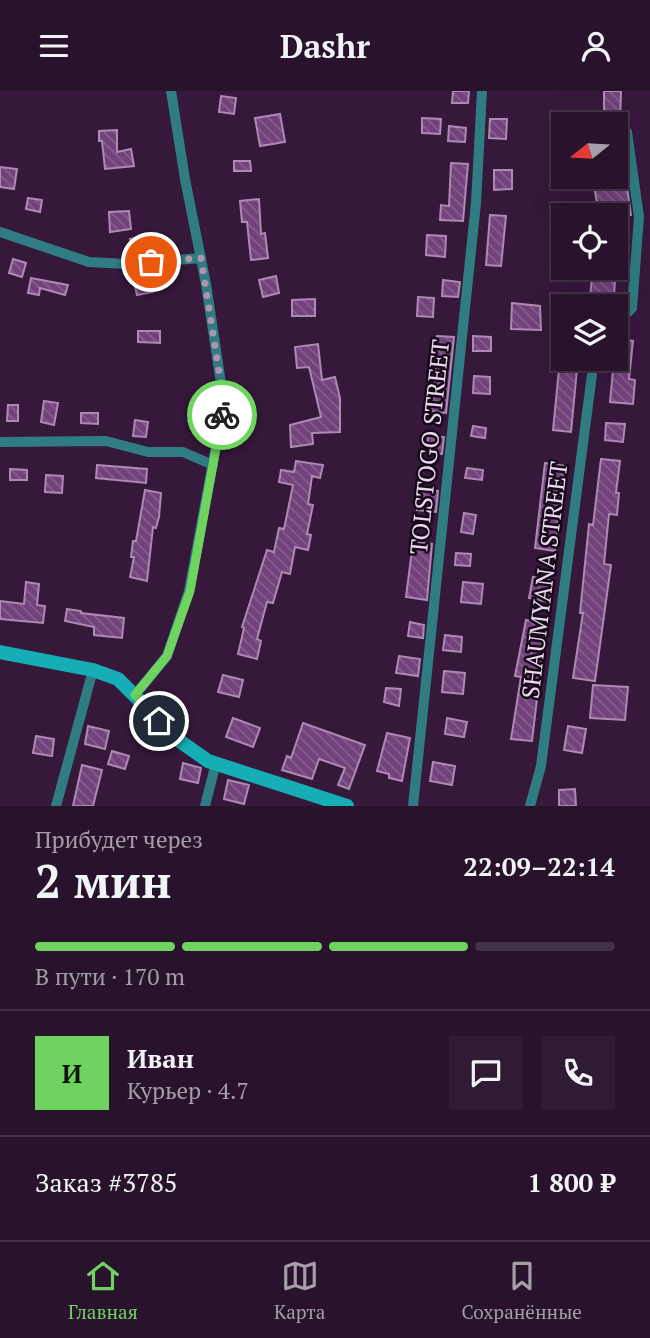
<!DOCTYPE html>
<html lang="ru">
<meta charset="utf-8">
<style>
:root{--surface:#28122c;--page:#301b34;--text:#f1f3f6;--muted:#a59ea9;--line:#443248;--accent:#6fd360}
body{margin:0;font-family:"PT Serif",serif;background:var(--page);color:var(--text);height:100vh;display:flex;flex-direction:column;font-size:26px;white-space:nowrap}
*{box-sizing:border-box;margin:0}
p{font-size:23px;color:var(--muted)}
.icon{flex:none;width:38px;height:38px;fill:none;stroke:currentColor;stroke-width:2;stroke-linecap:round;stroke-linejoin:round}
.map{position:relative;height:715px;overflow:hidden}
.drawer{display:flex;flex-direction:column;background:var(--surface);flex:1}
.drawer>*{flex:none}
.needle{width:46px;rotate:252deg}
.fabs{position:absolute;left:551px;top:21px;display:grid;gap:14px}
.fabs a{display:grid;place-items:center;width:77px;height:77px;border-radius:0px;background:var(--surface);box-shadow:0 7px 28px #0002,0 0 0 2px var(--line);font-size:35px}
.pin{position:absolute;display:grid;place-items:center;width:60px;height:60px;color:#fff;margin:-30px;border:4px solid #fff;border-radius:50%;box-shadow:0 2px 7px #0007}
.courier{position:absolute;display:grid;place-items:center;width:70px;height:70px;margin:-35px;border:5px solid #6fd360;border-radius:50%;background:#fff;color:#222;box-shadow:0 2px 9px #0007}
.summary em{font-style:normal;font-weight:700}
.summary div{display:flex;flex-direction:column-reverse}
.summary{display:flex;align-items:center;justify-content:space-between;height:119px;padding:0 35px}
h1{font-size:46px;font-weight:700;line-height:52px}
.bar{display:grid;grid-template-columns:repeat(4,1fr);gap:10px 7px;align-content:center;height:84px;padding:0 35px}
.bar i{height:9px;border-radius:5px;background:var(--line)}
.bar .active{background:var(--accent)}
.bar p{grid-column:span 4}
.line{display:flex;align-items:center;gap:18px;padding:0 35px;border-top:2px solid var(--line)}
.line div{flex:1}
.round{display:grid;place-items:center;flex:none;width:74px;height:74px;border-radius:0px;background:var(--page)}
header{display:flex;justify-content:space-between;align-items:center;height:91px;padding:0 35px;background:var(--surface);font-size:32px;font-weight:700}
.dock{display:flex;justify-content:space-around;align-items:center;height:98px;border-top:2px solid var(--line);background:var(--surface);font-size:19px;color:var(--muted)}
.dock a{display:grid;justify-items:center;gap:4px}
.dock .active{color:var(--accent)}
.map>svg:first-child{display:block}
.building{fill:url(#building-back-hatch);stroke:#ad89b3;stroke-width:2}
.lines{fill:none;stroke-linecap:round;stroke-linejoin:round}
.street{stroke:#2f7d82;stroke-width:10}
.secondary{stroke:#15aeb6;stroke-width:14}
.done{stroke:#ac95af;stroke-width:7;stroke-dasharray:0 12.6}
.route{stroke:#6fd360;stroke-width:9}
.labels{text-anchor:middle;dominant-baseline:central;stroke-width:5;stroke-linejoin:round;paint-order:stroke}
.street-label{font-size:24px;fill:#ebd8ee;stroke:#160919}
</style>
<header><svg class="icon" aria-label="menu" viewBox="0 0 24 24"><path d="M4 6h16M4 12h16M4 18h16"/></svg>Dashr<svg class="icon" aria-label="person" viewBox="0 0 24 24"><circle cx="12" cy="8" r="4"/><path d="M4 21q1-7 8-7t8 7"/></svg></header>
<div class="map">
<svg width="650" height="715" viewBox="0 0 650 715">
<defs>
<pattern id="building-back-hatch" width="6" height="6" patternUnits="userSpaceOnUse" patternTransform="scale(1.75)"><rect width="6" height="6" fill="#72427b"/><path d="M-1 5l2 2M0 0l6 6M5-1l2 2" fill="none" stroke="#865d8e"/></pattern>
</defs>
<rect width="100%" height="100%" fill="#36183b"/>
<g class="building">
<polygon points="453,0 469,0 468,12 452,12"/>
<polygon points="604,0 621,0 620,33 604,33"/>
<polygon points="221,5 236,7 234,23 219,21"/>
<polygon points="280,23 285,51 260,55 255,27"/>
<polygon points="422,27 441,28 440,43 422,42"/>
<polygon points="490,28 507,28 506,48 489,47"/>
<polygon points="449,35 466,37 465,51 448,50"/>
<polygon points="117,39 117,61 131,58 134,75 105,78 102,50 99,50 99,40"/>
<polygon points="234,70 250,70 251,80 234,80"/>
<polygon points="451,72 468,73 463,130 440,129 441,114 449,115"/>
<polygon points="0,76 17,78 14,98 0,96"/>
<polygon points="494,79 512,79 512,98 494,99"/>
<polygon points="626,89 631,124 616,127 616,124 599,124 594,94"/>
<polygon points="28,107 42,109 40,121 26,118"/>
<polygon points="259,108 261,143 265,142 268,167 251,169 247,131 242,131 240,110"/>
<polygon points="129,120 131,138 110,141 109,121"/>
<polygon points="490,124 506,125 501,175 486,174"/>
<polygon points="427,144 446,145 445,166 426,164"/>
<polygon points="144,145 147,158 133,161 130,148"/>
<polygon points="629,150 628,170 617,171 616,151"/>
<polygon points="13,168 26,172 22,186 9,182"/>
<polygon points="276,185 279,202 263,206 259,189"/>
<polygon points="31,187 68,194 65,204 40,197 39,204 28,202"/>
<polygon points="592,187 615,189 614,205 611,204 605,215 589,215"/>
<polygon points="151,188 153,201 137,204 134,191"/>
<polygon points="443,189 460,191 458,206 442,205"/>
<polygon points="418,206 434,207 433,226 417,225"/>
<polygon points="315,208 315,225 292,225 292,209"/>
<polygon points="512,212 540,215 541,239 511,238"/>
<polygon points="138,240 160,240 160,252 138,251"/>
<polygon points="437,245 454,246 446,322 429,320 430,307 433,307"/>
<polygon points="473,245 491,246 491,260 473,260"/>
<polygon points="616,248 633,250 629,288 635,289 633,313 610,311 614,268 616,268"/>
<polygon points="318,253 322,289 335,286 340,307 340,341 312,342 313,353 291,356 290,334 321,326 309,276 297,277 295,256"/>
<polygon points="560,268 578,268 571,341 553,339"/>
<polygon points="474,285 490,286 490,303 473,302"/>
<polygon points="44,310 58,312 54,334 41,331"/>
<polygon points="8,314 18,314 18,330 7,330"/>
<polygon points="81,322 98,322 98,333 81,332"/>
<polygon points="135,329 148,331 146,346 133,345"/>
<polygon points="606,332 625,333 623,351 605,349"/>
<polygon points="473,335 486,337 485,347 471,345"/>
<polygon points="428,344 444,346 442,363 427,362"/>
<polygon points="601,368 620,370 616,402 619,402 617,424 609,423 604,473 611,474 595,590 573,587 583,522 580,522 589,433 593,434"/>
<polygon points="296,370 323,374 320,387 312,385 308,413 313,414 307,443 311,444 308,459 295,456 290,483 282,481 273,512 267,511 257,548 261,550 257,568 238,563 244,537 242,536 267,459 274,461 279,437 284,438 293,394 279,391 281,379 294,381"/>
<polygon points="545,372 566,375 562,392 555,460 535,457"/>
<polygon points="97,374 147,378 146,392 96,387"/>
<polygon points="467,377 483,379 482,389 465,387"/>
<polygon points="10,378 27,379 27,389 10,389"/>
<polygon points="46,384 63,385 62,402 45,401"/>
<polygon points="419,398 438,400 436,421 417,419"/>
<polygon points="145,399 161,402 159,426 156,437 153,436 147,490 130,486 134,466 131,466 133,450 136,450"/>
<polygon points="464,422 476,424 473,443 461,441"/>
<polygon points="413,451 432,453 427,509 406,506"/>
<polygon points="456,462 471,463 470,475 455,474"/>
<polygon points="533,486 553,490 549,511 529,507"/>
<polygon points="26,491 39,493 37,514 45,515 43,532 0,528 0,510 24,513"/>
<polygon points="463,491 483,493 481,513 461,511"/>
<polygon points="67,518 81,520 81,522 124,527 122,547 94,544 94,536 65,530"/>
<polygon points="526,529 546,532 532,650 511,648 521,586 515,585"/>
<polygon points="410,531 424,534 423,547 408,545"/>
<polygon points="445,544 462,546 461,561 443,559"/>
<polygon points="399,565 420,568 418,585 396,582"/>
<polygon points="444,580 465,582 463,603 442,601"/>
<polygon points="223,584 243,589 239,606 218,601"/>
<polygon points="593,594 628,596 625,629 590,627"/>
<polygon points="386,597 401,598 399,615 384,611"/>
<polygon points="233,627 260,637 253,656 226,646"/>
<polygon points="447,627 467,631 464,646 445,643"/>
<polygon points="303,632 365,654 349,698 338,694 345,677 319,668 312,688 282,679 287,665 291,667"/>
<polygon points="88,635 109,640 105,658 85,653"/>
<polygon points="568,635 586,638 582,662 564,659"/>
<polygon points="387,642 410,647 402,690 389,687 389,683 377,680"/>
<polygon points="36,645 54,648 52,665 33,662"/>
<polygon points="112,660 129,665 125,678 108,673"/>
<polygon points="433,671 455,675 452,694 430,690"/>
<polygon points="183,672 201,677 198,692 180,688"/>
<polygon points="82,674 102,679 93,715 73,715"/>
<polygon points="228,689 249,694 244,713 224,708"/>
<polygon points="575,698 576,715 559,715 559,699"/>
</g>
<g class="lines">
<g class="street">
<polyline points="0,141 89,171 126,173 201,167"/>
<polyline points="616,233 632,217 639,126 627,41"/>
<polyline points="0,351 106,350 148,361 183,361 213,374"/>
<polyline points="135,604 167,565 189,500 224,312 206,193 185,88 171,0"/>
<polyline points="56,715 93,579"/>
<polyline points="205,715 216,672"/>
<polyline points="413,715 476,112 482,0"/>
<polyline points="530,715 541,675 594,268"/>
</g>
<polyline class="secondary" points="0,561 93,579 118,588 181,651 208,670 347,715"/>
</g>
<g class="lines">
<polyline class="done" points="151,171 201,167 224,312 222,324"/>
<polyline class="route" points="159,630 135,604 167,565 190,500 222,324"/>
</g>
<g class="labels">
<g class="street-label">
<text transform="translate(429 356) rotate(-84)">TOLSTOGO STREET</text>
<text transform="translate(544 489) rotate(-83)">SHAUMYANA STREET</text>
</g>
</g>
</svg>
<div class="fabs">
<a><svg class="needle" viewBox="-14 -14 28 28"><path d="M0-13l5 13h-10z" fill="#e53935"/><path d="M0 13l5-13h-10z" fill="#a59ea9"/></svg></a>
<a><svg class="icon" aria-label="locate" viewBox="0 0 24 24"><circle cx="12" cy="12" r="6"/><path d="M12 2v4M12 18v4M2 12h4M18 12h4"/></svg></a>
<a><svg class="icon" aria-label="layers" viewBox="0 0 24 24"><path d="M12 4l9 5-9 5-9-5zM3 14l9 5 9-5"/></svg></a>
</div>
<div class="pin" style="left:151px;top:171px;background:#ea580c"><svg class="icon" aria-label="bag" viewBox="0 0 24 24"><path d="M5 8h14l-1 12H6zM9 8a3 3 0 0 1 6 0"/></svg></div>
<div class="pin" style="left:159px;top:630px;background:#1f2937"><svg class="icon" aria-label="home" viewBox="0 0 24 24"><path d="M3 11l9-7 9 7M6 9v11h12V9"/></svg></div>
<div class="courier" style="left:222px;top:324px"><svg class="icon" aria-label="bike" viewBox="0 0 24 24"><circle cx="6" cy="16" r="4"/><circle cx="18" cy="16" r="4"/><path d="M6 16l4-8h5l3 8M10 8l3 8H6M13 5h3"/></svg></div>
</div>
<section class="drawer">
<div class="summary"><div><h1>2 мин</h1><p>Прибудет через</p></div><em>22:09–22:14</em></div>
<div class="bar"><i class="active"></i><i class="active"></i><i class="active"></i><i></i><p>В пути · 170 m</p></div>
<div class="line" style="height:126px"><b class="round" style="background:var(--accent);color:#111">И</b><div><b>Иван</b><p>Курьер · 4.7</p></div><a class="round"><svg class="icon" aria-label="chat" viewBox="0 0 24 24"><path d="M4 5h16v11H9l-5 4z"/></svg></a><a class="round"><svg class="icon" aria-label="phone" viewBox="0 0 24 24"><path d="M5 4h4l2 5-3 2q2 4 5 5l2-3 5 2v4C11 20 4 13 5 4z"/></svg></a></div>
<div class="line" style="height:91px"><div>Заказ #3785</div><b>1 800 ₽</b></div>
</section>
<nav class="dock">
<a class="active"><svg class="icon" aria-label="home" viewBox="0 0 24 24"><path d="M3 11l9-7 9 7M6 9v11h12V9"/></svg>Главная</a>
<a><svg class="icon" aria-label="map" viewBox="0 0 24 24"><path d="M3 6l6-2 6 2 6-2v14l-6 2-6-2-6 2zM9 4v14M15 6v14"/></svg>Карта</a>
<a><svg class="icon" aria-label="saved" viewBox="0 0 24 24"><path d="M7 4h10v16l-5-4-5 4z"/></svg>Сохранённые</a>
</nav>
